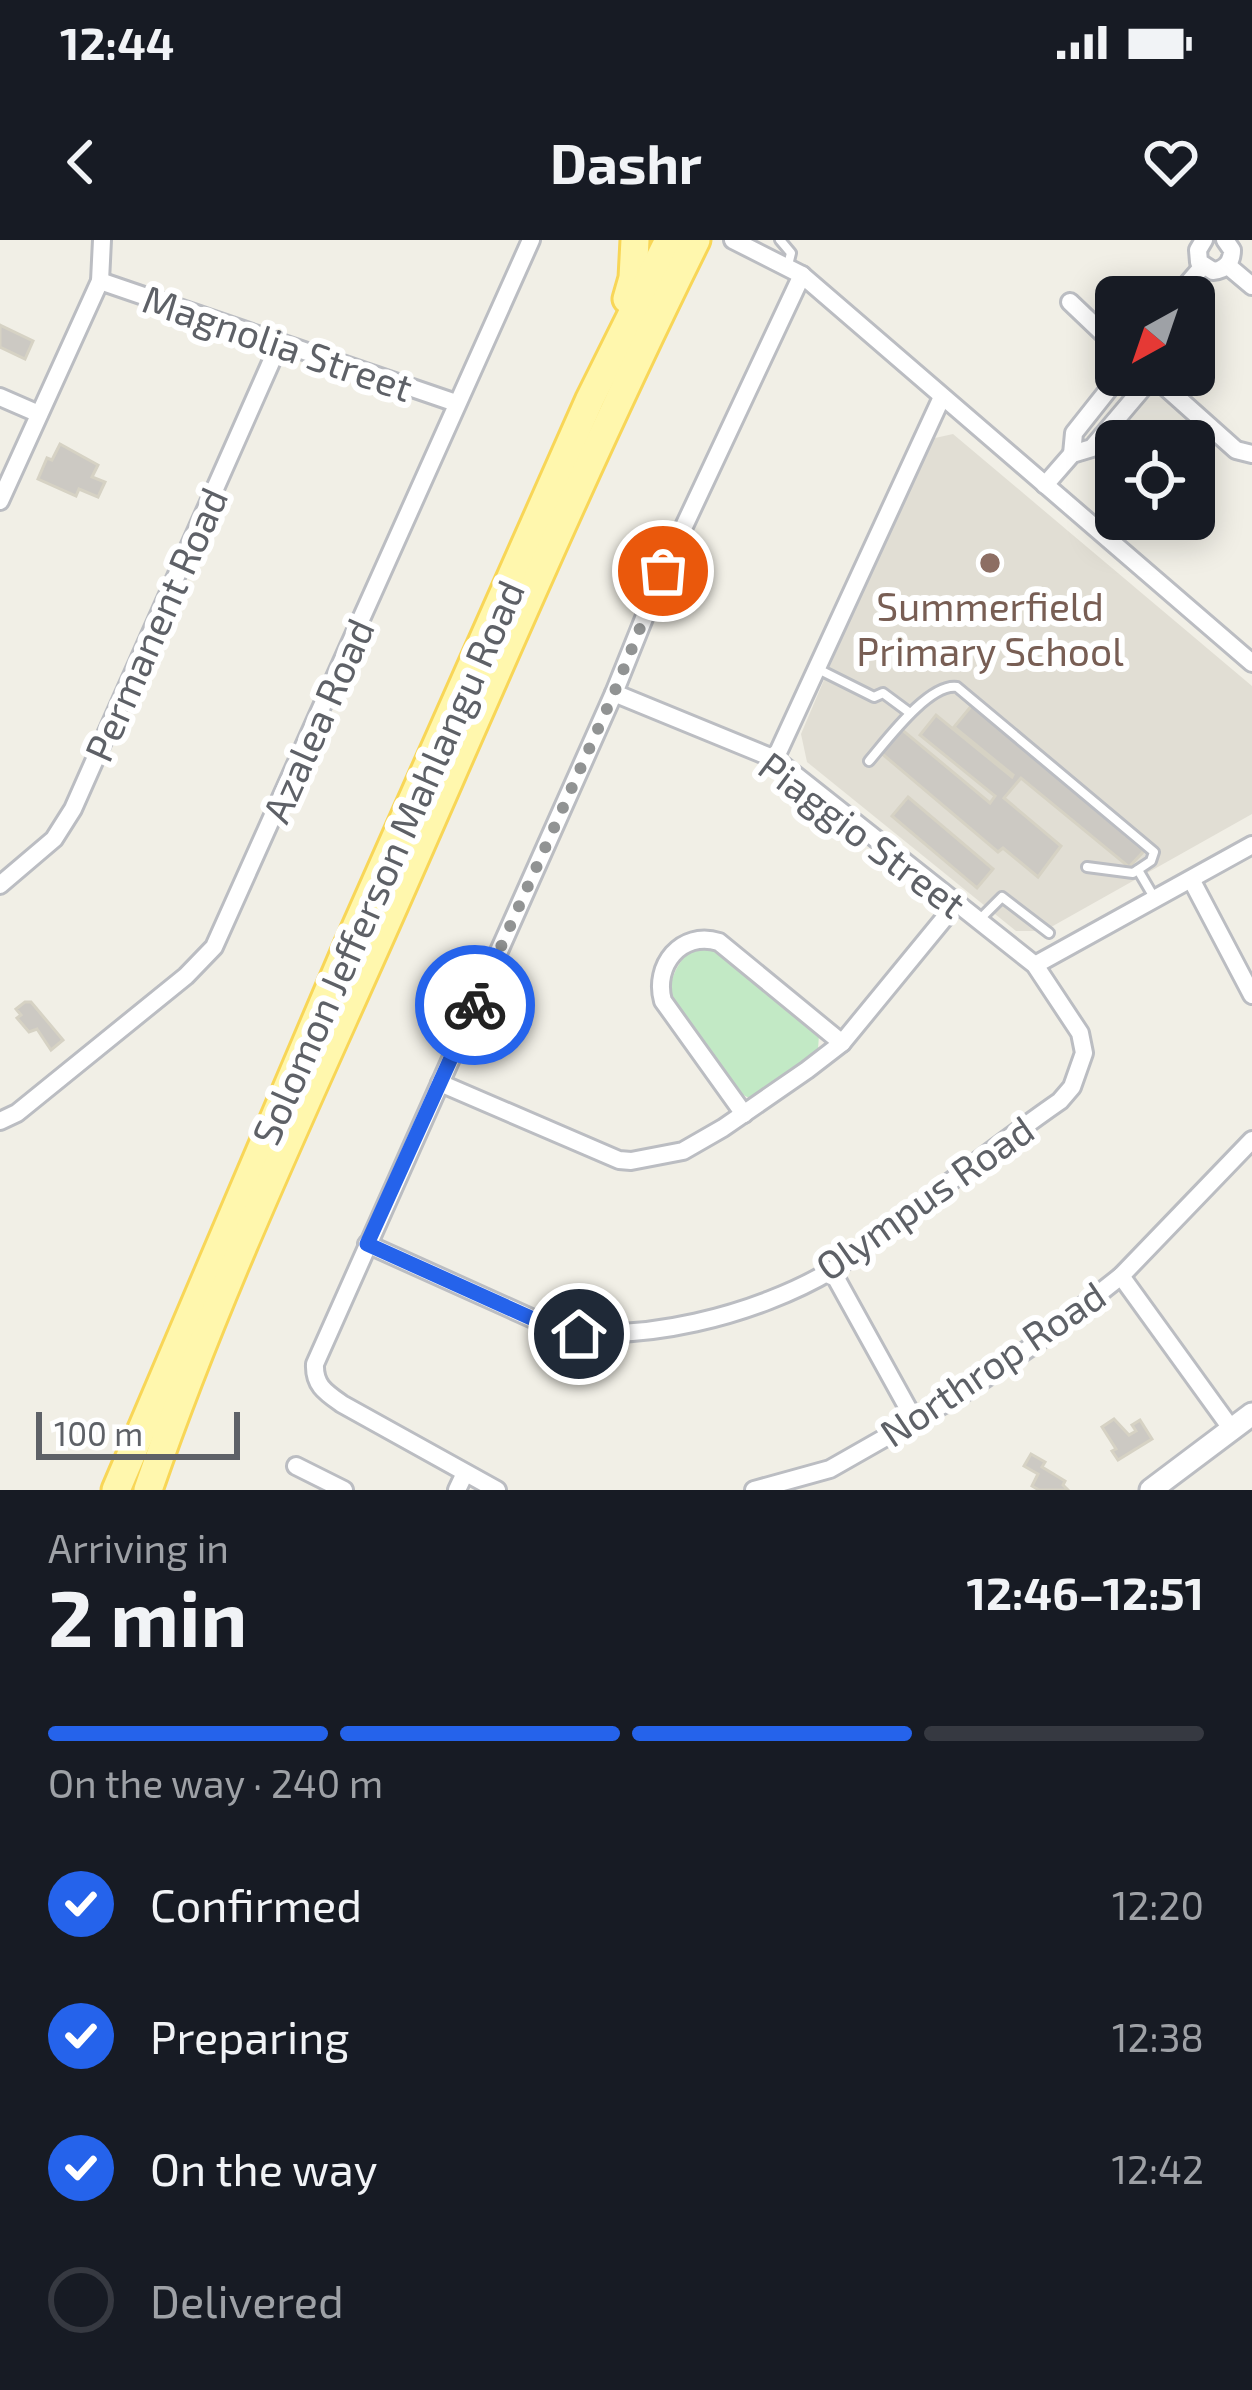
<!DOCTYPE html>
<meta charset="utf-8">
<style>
:root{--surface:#171b24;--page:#242831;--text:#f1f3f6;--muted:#9ea1a6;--line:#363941;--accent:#2563eb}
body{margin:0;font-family:"Exo 2",sans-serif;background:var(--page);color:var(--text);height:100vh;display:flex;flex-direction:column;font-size:45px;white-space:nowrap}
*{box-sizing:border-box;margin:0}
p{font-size:39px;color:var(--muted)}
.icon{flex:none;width:66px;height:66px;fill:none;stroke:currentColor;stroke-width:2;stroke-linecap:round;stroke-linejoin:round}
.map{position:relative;height:1250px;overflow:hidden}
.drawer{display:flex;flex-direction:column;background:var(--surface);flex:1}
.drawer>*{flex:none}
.needle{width:78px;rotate:220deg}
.buttons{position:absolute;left:1095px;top:36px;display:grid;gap:24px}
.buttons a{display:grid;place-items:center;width:120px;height:120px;border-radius:18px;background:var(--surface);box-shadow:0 6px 30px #0003;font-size:60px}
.scale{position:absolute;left:36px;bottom:30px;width:204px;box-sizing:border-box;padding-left:12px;border:6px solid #5e6167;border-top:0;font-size:33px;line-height:42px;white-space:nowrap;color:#5e6167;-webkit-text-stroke:9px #fff;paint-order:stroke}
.pin{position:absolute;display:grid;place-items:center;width:102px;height:102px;color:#fff;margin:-51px;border:6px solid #fff;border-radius:50%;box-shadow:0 3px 12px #0007}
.courier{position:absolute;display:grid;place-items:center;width:120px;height:120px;margin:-60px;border:9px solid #2563eb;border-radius:50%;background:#fff;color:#222;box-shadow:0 3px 15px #0007}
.head em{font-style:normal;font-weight:700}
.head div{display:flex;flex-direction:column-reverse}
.head{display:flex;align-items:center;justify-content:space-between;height:204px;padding:0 48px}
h1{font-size:78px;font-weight:700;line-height:90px}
.bar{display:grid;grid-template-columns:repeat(4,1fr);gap:18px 12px;align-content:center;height:144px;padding:0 48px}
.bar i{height:15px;border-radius:9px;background:var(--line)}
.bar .current{background:var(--accent)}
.bar p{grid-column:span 4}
ol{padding:0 48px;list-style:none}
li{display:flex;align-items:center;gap:36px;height:132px}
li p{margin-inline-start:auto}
li .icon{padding:12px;border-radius:50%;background:var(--accent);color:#fff;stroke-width:4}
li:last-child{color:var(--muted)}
li i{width:66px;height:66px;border:6px solid var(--line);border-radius:50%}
.status{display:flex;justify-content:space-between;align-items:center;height:84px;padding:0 60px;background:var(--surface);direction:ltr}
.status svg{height:33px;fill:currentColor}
header{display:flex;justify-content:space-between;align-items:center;height:156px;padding:0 48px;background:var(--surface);font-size:54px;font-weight:700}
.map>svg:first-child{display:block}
.education{fill:#e1ded4}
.green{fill:#c2e9c5}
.building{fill:#ccc9c3;stroke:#d6d2c4;stroke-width:3}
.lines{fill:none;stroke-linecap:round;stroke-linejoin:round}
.service-casing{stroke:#bbbdc2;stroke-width:14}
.minor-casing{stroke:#bbbdc2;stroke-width:22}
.tertiary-casing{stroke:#bbbdc2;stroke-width:27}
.primary-casing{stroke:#f8d657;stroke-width:33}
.service{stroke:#fff;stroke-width:8}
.minor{stroke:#fff;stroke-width:16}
.tertiary{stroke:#fff;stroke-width:21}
.primary{stroke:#fff7ad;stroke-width:27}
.done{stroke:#919393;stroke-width:12;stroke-dasharray:0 21.6}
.route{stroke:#2563eb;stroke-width:15}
.education-dot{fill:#8d6e63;stroke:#fff;stroke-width:4.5}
.labels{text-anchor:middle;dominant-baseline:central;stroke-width:12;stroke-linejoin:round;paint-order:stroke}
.street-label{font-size:39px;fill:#5e6167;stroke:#fff}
.education-label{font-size:39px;fill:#785e54;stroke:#fff}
</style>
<div class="status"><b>12:44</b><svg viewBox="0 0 49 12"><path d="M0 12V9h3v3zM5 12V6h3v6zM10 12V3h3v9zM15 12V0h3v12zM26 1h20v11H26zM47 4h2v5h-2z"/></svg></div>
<header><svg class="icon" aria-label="back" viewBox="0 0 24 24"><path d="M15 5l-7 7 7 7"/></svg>Dashr<svg class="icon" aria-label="heart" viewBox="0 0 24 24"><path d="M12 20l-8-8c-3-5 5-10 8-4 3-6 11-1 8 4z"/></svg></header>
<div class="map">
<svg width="1252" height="1250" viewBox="0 0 1252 1250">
<rect width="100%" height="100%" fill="#f1efe6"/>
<polygon class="education" points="953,194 1252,446 1252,574 1044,691 1016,691 807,522 801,494 926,200"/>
<path class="green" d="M 700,706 L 723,715 L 819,795 L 818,809 L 758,856 L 749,858 L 734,850 L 669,755 C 671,734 682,713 700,706 Z"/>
<g class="building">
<polygon points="0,85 33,101 25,119 0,107"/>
<polygon points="60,204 98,225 92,237 105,242 98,257 79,249 76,256 38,239 47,218 52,220"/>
<polygon points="973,464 1144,611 1129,627 1021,538 1004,558 1061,606 1038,637 1003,608 998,612 880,512 900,488 990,563 995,556 920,495 936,475 1012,537 1013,535 954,487"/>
<polygon points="908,557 993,629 977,648 892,576"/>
<polygon points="25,762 31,762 63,800 51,810 37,789 29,792 17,778 21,775 16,769"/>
<polygon points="1114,1179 1129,1195 1136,1191 1132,1185 1140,1180 1152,1199 1118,1220 1112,1211 1116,1209 1102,1187"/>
<polygon points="1031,1214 1045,1222 1042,1227 1065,1241 1063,1245 1068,1250 1039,1250 1032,1246 1038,1234 1024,1226"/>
</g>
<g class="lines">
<g class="service-casing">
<g id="service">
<polyline points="780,0 791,13 788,25"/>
<polyline points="818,429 874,457 883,453 910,473"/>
<path d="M 869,521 C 887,500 929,443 957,447 L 1154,612 L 1151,621 L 1133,633 L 1087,627"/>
<polyline points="1138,630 1155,659"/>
<polyline points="979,680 1002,657 1049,693"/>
</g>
</g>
<g class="minor-casing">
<g id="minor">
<polyline points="733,0 802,35 1252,423"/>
<path d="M 1204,0 L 1198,10 L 1199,22 L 1213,31 C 1225,30 1232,23 1232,10 L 1225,0"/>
<polyline points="1227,25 1252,46"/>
<polyline points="100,41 456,163"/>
<polyline points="1176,57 1203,26"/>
<polyline points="1070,62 1113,103"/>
<polyline points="1116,100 1111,114 1116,124"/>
<polyline points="1152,135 1236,210 1252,214"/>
<polyline points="0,157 39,174"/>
<polyline points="1072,214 1074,193 1120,135"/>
<polyline points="1045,245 1072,214 1092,208 1153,136"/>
<polyline points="0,261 100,41 102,0"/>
<polyline points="775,519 942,157"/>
<polyline points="1192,641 1252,755"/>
<polyline points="0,645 54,599 73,569 280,102"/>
<polyline points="1035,725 1252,605"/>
<polyline points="440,843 619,920 631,921 683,911 723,888 807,830 842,803 956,664"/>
<path d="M 744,874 L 663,761 C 653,726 681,690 719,702 L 842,803"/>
<polyline points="0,881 17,873 186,736 214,707 531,0"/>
<path d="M 367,1004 L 551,1087 C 635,1107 759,1074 832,1030 C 855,1016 877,997 898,981 C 952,941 1005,899 1060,861 L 1072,847 L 1084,813 L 1080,793 L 1035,725 L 775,519 L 614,453"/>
<polyline points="832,1031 915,1181"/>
<polyline points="1121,1036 1233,1191"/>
<polyline points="296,1226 344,1250"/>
<polyline points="457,1250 465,1233"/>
<path d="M 497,1250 L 342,1164 C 325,1152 314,1145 315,1124 L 614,453 L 663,331 L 802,35"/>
<polyline points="754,1250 830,1229 967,1151 1035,1104 1121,1036 1252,900"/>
</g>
</g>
<g class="tertiary-casing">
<polyline id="tertiary" points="1151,1250 1252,1174"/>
</g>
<g class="primary-casing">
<g id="primary">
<polyline points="627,59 633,38 635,0"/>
<polyline points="116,1250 349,703 590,159 669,0"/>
<path d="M 148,1250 C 217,1050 309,857 395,663 C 493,441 588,218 696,0"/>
</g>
</g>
<use href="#service" class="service"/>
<use href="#minor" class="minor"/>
<use href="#tertiary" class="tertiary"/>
<use href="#primary" class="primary"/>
</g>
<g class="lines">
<polyline class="done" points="475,765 614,453 663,331"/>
<polyline class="route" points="475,765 367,1004 551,1087 579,1094"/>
</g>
<circle class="education-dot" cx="990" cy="323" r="12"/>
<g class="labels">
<g class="street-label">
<text transform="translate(278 102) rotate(19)">Magnolia Street</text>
<text transform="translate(155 384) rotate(-66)">Permanent Road</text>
<text transform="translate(317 480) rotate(-66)">Azalea Road</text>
<text transform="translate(863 594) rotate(37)">Piaggio Street</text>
<text transform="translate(387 622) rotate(-66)">Solomon Jefferson Mahlangu Road</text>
<text transform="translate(924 957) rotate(-35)">Olympus Road</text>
<text transform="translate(992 1123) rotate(-34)">Northrop Road</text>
</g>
<g class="education-label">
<text x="990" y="365">Summerfield<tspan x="990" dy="45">Primary School</tspan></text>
</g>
</g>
</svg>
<div class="buttons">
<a><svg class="needle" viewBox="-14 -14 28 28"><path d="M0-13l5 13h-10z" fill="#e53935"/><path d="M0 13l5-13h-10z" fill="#9ea1a6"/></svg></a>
<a><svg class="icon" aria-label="locate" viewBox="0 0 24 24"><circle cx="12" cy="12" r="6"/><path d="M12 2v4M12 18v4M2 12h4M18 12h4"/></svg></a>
</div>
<div class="scale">100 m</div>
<div class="pin" style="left:663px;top:331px;background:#ea580c"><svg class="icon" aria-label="bag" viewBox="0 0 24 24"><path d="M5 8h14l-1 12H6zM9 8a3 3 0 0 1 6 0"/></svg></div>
<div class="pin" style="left:579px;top:1094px;background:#1f2937"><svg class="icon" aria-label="home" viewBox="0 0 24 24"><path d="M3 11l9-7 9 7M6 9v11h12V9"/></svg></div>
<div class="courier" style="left:475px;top:765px"><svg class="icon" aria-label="bike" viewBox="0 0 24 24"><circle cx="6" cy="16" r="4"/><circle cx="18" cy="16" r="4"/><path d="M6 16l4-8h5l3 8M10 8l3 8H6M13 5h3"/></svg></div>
</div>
<section class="drawer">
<div class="head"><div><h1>2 min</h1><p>Arriving in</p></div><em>12:46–12:51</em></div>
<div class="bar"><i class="current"></i><i class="current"></i><i class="current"></i><i></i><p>On the way · 240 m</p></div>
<ol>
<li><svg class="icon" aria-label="check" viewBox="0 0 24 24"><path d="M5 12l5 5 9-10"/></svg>Confirmed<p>12:20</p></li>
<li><svg class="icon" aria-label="check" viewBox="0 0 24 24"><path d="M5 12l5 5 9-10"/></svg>Preparing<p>12:38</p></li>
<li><svg class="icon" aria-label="check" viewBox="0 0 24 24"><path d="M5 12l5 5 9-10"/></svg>On the way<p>12:42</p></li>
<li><i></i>Delivered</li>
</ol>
</section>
